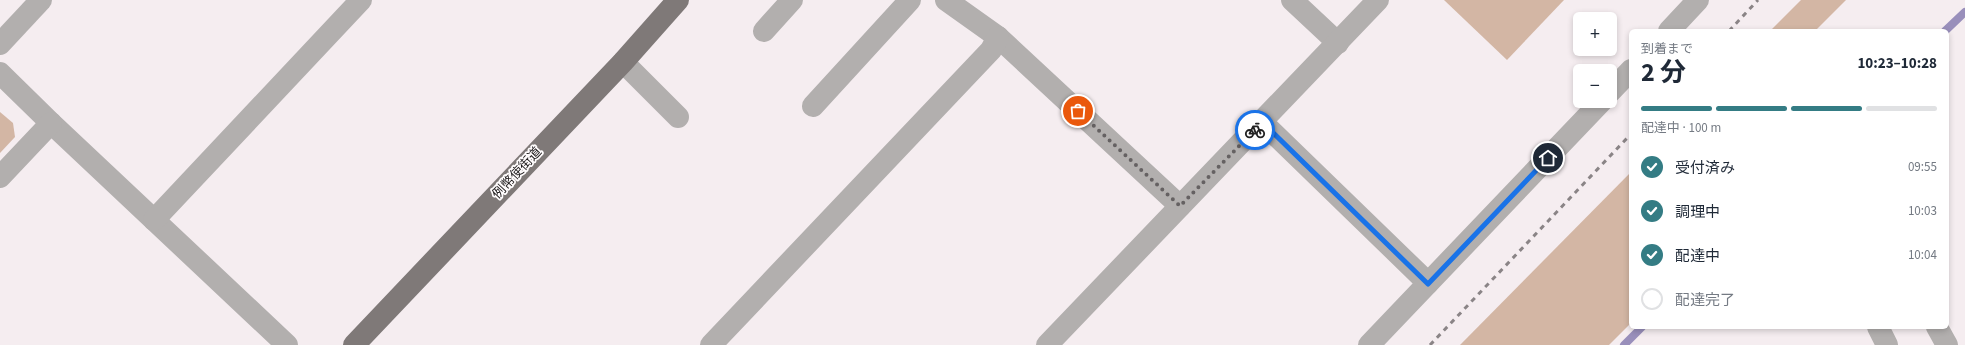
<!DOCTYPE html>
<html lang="ja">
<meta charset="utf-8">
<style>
:root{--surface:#fff;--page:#f6f6f7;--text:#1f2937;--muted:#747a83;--line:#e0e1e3;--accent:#347c84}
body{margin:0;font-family:"Source Sans 3","Noto Sans JP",sans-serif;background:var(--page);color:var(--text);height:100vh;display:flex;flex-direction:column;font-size:15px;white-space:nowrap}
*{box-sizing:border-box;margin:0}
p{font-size:13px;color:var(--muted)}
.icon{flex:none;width:22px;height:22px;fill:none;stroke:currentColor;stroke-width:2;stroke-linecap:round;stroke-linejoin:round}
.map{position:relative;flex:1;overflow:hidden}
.drawer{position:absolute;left:1629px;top:29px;width:320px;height:300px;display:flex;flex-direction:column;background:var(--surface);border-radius:6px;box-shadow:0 2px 6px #0003}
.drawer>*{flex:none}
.buttons{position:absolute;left:1573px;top:12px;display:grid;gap:8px}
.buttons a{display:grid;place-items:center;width:44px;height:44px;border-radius:6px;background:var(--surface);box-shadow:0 2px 6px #0003;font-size:20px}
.pin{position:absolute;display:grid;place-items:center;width:34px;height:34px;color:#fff;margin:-17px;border:2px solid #fff;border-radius:50%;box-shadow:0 1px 4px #0007}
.courier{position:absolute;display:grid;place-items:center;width:40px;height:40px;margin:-20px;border:3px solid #1a73e8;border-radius:50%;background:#fff;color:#222;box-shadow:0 1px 5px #0007}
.headline em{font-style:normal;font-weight:700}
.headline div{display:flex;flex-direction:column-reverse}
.headline{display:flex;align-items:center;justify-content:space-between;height:68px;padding:0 12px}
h1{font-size:26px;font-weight:700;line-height:30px}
.bar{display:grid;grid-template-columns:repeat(4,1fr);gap:6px 4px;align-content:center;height:48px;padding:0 12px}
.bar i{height:5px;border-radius:3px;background:var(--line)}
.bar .active{background:var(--accent)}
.bar p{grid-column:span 4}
ol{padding:0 12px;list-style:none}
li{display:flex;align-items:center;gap:12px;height:44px}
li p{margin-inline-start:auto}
li .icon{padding:4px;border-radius:50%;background:var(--accent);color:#fff;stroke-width:4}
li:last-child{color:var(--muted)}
li i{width:22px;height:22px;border:2px solid var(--line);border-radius:50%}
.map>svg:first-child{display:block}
.green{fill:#d3b6a4}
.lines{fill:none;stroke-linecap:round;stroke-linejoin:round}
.stream{stroke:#998fbb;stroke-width:8}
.minor{stroke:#b2afae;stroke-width:22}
.major{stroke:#7f7978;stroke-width:22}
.rail{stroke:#8a8486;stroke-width:3;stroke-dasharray:5 5;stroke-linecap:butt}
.done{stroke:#656162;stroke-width:4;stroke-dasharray:0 7.2}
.route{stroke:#1a73e8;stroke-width:5}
.labels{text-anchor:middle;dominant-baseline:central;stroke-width:3.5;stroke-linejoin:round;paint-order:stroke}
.street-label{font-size:13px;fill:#181516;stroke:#fffcfd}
</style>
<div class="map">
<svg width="1965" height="345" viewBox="0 0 1965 345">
<rect width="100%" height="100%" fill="#f5edf0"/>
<g class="green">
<polygon points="1444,0 1564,0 1507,60"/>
<polygon points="1801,0 1846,0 1815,31 1770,31"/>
<polygon points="0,112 13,123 15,137 0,153"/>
<polygon points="1631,172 1631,323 1609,345 1460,345"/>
</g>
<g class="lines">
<g class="stream">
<polyline points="1945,31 1965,12"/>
<polyline points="1624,345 1642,327"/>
</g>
<g class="minor">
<polyline points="946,0 998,37 1180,206"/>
<polyline points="1292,0 1338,43"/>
<polyline points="764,31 792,0"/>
<polyline points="1669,31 1698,0"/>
<polyline points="0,44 41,0"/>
<polyline points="623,62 678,117"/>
<polyline points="0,73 51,123 287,345"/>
<polyline points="1610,92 1631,70"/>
<polyline points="813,106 910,0"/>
<polyline points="1262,122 1428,283"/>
<polyline points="0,177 51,123"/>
<polyline points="154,220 361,0"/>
<polyline points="1878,327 1887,345"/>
<polyline points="1937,327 1947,345"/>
<polyline points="711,345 991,50 998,37"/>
<polyline points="1047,345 1378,0"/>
<polyline points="1369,345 1602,101"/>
</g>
<polyline class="major" points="354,345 623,62 678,0"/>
<g class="rail">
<polyline points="1729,31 1758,0"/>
<polyline points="1430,345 1631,134"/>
</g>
</g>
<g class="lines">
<polyline class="done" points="1078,111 1180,206 1255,130"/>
<polyline class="route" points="1255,130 1262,122 1428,284 1548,158"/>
</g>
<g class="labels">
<g class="street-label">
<text transform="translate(517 173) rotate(-47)">例幣使街道</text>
</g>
</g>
</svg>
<div class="buttons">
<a>+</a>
<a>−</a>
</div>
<div class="pin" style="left:1078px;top:111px;background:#ea580c"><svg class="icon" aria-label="bag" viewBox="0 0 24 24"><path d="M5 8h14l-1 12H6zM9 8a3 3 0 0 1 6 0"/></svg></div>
<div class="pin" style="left:1548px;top:158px;background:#1f2937"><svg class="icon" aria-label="home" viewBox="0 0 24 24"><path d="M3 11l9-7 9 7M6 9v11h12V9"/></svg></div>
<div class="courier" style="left:1255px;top:130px"><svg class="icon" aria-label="bike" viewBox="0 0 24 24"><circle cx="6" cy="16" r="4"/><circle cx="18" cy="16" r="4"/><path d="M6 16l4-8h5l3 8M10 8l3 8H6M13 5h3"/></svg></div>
<section class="drawer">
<div class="headline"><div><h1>2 分</h1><p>到着まで</p></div><em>10:23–10:28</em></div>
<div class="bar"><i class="active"></i><i class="active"></i><i class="active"></i><i></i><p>配達中 · 100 m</p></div>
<ol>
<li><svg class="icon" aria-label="check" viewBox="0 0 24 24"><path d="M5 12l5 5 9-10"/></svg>受付済み<p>09:55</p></li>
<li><svg class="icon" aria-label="check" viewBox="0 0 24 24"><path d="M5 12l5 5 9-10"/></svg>調理中<p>10:03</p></li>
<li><svg class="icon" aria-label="check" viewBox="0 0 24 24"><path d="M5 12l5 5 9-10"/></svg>配達中<p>10:04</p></li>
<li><i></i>配達完了</li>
</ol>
</section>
</div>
